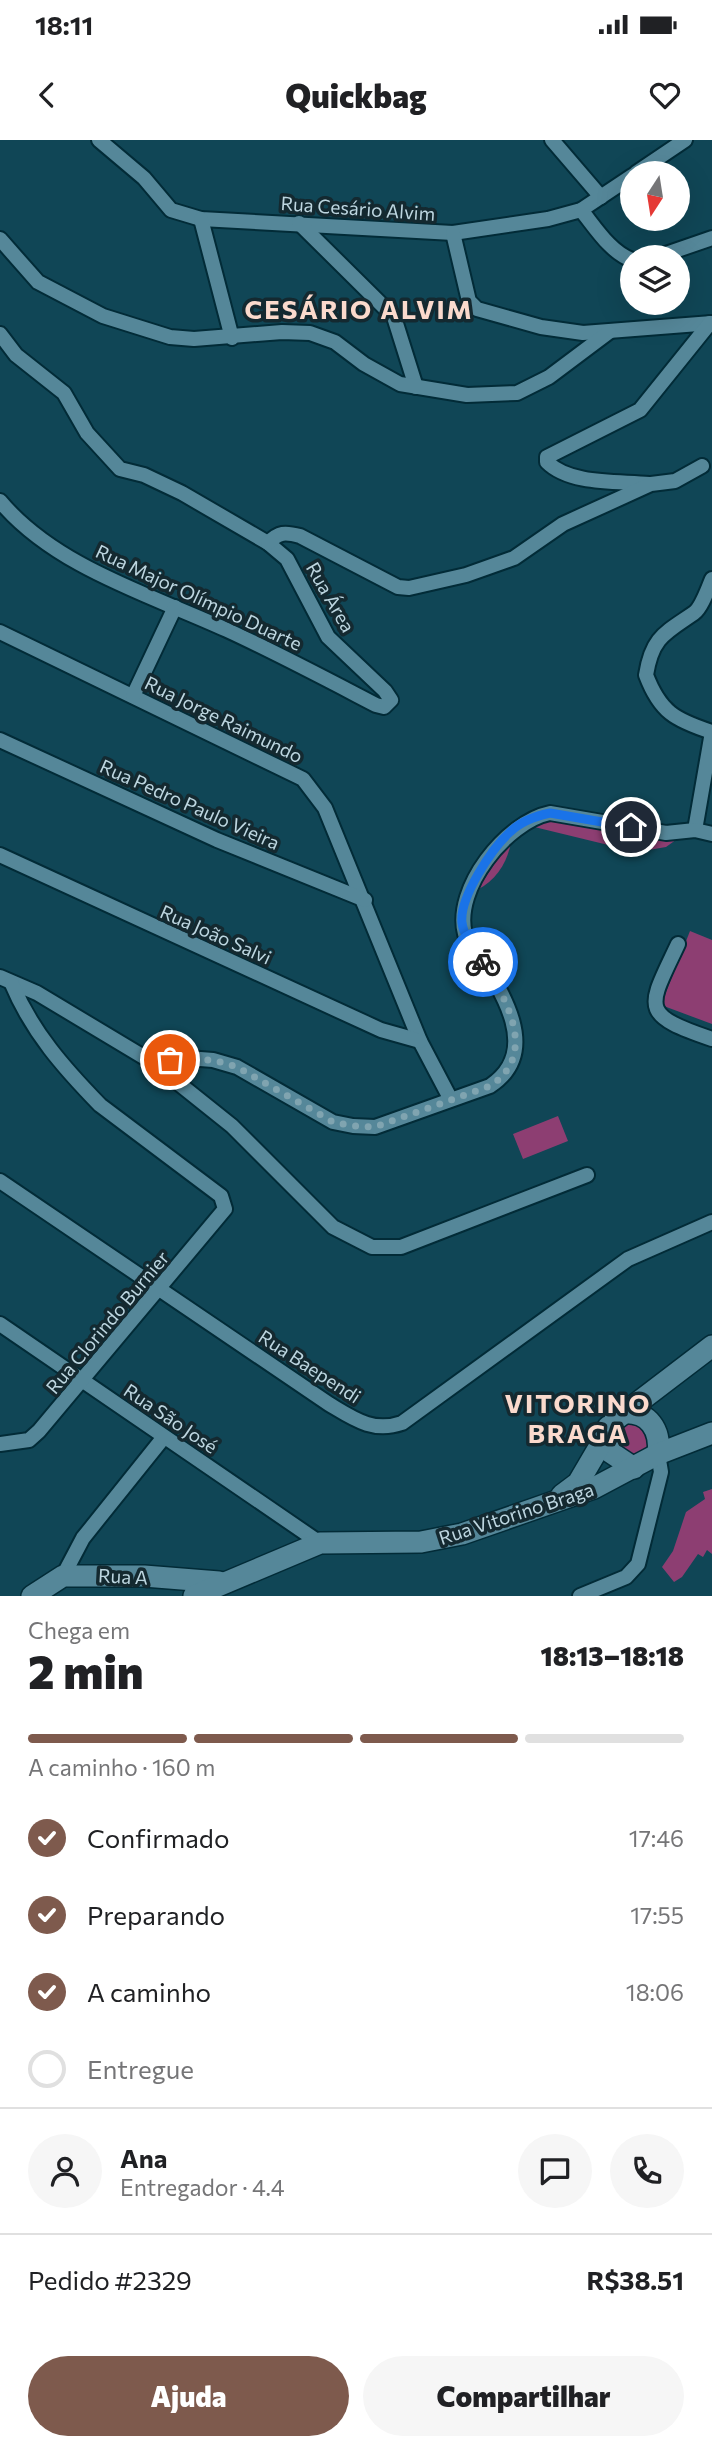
<!DOCTYPE html>
<html lang="pt">
<meta charset="utf-8">
<style>
:root{--surface:#fff;--page:#f6f6f6;--text:#202124;--muted:#757577;--line:#e0e0e0;--accent:#7e5a4d}
body{margin:0;font-family:Commissioner,sans-serif;background:var(--page);color:var(--text);height:100vh;display:flex;flex-direction:column;font-size:26px;white-space:nowrap}
*{box-sizing:border-box;margin:0}
p{font-size:23px;color:var(--muted)}
.icon{flex:none;width:38px;height:38px;fill:none;stroke:currentColor;stroke-width:2;stroke-linecap:round;stroke-linejoin:round}
.map{position:relative;height:1456px;overflow:hidden}
.panel{display:flex;flex-direction:column;background:var(--surface);flex:1}
.panel>*{flex:none}
.needle{width:46px;rotate:192deg}
.controls{position:absolute;left:620px;top:21px;display:grid;gap:14px}
.controls a{display:grid;place-items:center;width:70px;height:70px;border-radius:50%;background:var(--surface);box-shadow:0 7px 28px #0002;font-size:35px}
.pin{position:absolute;display:grid;place-items:center;width:60px;height:60px;color:#fff;margin:-30px;border:4px solid #fff;border-radius:50%;box-shadow:0 2px 7px #0007}
.courier{position:absolute;display:grid;place-items:center;width:70px;height:70px;margin:-35px;border:5px solid #1a73e8;border-radius:50%;background:#fff;color:#222;box-shadow:0 2px 9px #0007}
.headline em{font-style:normal;font-weight:800}
.headline div{display:flex;flex-direction:column-reverse}
.headline{display:flex;align-items:center;justify-content:space-between;height:119px;padding:0 28px}
h1{font-size:46px;font-weight:800;line-height:52px}
.bar{display:grid;grid-template-columns:repeat(4,1fr);gap:10px 7px;align-content:center;height:84px;padding:0 28px}
.bar i{height:9px;border-radius:5px;background:var(--line)}
.bar .active{background:var(--accent)}
.bar p{grid-column:span 4}
.line{display:flex;align-items:center;gap:18px;padding:0 28px;border-top:2px solid var(--line)}
.line div{flex:1}
.round{display:grid;place-items:center;flex:none;width:74px;height:74px;border-radius:37px;background:var(--page)}
ol{padding:0 28px;list-style:none}
li{display:flex;align-items:center;gap:21px;height:77px}
li p{margin-inline-start:auto}
li .icon{padding:7px;border-radius:50%;background:var(--accent);color:#fff;stroke-width:4}
li:last-child{color:var(--muted)}
li i{width:38px;height:38px;border:4px solid var(--line);border-radius:50%}
.cta{display:flex;gap:14px;margin-top:auto;padding:14px 28px}
.cta a{flex:1;height:80px;border-radius:42px;background:var(--accent);color:#fff;font-size:28px;font-weight:800;line-height:80px;text-align:center}
.cta a+a{background:var(--page);color:var(--text)}
.status{display:flex;justify-content:space-between;align-items:center;height:49px;padding:0 35px;background:var(--surface);direction:ltr}
.status svg{height:19px;fill:currentColor}
header{display:flex;justify-content:space-between;align-items:center;height:91px;padding:0 28px;background:var(--surface);font-size:32px;font-weight:800}
.map>svg:first-child{display:block}
.green{fill:#8d3e72}
.lines{fill:none;stroke-linecap:round;stroke-linejoin:round}
.street-casing{stroke:#022b37;stroke-width:18}
.secondary-casing{stroke:#022b37;stroke-width:24}
.street{stroke:#558799;stroke-width:14}
.secondary{stroke:#558799;stroke-width:21}
.done{stroke:#80a4b0;stroke-width:7;stroke-dasharray:0 12.6}
.route{stroke:#1a73e8;stroke-width:9}
.labels{text-anchor:middle;dominant-baseline:central;stroke-width:7;stroke-linejoin:round;paint-order:stroke}
.street-label{font-size:19px;fill:#bdd6e0;stroke:#142930}
.district-label{font-size:26px;font-weight:bold;letter-spacing:2px;fill:#fadacd;stroke:#142930}
</style>
<div class="status"><b>18:11</b><svg viewBox="0 0 49 12"><path d="M0 12V9h3v3zM5 12V6h3v6zM10 12V3h3v9zM15 12V0h3v12zM26 1h20v11H26zM47 4h2v5h-2z"/></svg></div>
<header><svg class="icon" aria-label="back" viewBox="0 0 24 24"><path d="M15 5l-7 7 7 7"/></svg>Quickbag<svg class="icon" aria-label="heart" viewBox="0 0 24 24"><path d="M12 20l-8-8c-3-5 5-10 8-4 3-6 11-1 8 4z"/></svg></header>
<div class="map">
<svg width="712" height="1456" viewBox="0 0 712 1456">
<rect width="100%" height="100%" fill="#104656"/>
<g class="green">
<polygon points="536,676 687,692 666,707 637,712 522,684"/>
<path d="M 512,698 C 508,721 498,739 477,750 Z"/>
<polygon points="690,791 712,800 712,884 661,865"/>
<polygon points="558,976 568,1001 523,1019 513,994"/>
<polygon points="628,1283 647,1287 650,1312 623,1318 615,1296"/>
<polygon points="712,1349 712,1414 707,1410 703,1417 698,1414 682,1437 674,1442 662,1427 673,1411 686,1372 705,1359 703,1352"/>
</g>
<g class="lines">
<g class="street-casing">
<g id="street">
<polyline points="99,0 144,38 171,70 201,79 453,93 548,79 581,70 632,36"/>
<polyline points="552,0 601,57"/>
<polyline points="636,33 685,0"/>
<path d="M 581,70 C 595,87 610,112 632,120"/>
<polyline points="201,79 232,198"/>
<polyline points="299,83 394,177 416,247"/>
<polyline points="453,93 469,161 477,169 541,187 583,193 712,183"/>
<polyline points="0,99 38,142 103,176 170,197 194,199 282,192 310,193 335,202 364,224 400,244 467,255 517,253 549,237 609,192"/>
<polyline points="657,117 712,98"/>
<path d="M 0,194 L 16,215 L 64,253 L 87,293 L 120,329 L 144,335 L 182,353 L 268,403 L 287,419 L 328,497 L 385,551 L 391,560 L 384,567 L 376,565 C 326,539 277,513 227,490 C 151,455 55,427 0,361"/>
<path d="M 649,344 C 618,341 570,345 547,322 L 547,317 L 640,270 L 710,183"/>
<path d="M 268,403 C 279,392 285,392 300,396 L 398,447 L 409,448 L 466,435 L 514,418 L 563,384 L 651,344 L 675,341 L 702,326"/>
<path d="M 712,439 C 708,448 702,467 694,473 C 665,493 652,497 646,535 C 660,572 675,580 712,592"/>
<polyline points="0,492 303,639 325,668 420,901 450,958"/>
<polyline points="133,556 175,467"/>
<polyline points="0,600 217,700 365,760"/>
<polyline points="695,690 712,592"/>
<polyline points="0,715 381,890 420,901"/>
<path d="M 678,804 C 648,868 638,874 712,899"/>
<polyline points="0,837 37,853 152,922 232,986 333,1087 372,1107 401,1107 587,1035"/>
<path d="M 152,922 L 187,918 L 213,920 L 237,927 L 333,982 L 353,986 L 375,987 L 490,946 C 549,907 490,835 465,794 C 453,749 506,682 550,673 L 666,693 L 695,690 L 712,694"/>
<path d="M 0,1041 L 329,1264 C 354,1279 373,1293 402,1283 L 628,1119 L 712,1082"/>
<polyline points="0,1184 320,1403"/>
<path d="M 0,1304 L 29,1300 L 39,1291 L 225,1069 L 221,1056 L 100,965 C 64,928 32,892 12,844"/>
<polyline points="63,1436 83,1398 164,1297"/>
<polyline points="580,1456 626,1437 638,1424 661,1332 658,1314"/>
</g>
</g>
<g class="secondary-casing">
<g id="secondary">
<path d="M 623,1273 C 649,1271 661,1290 658,1314"/>
<polyline points="608,1287 610,1312 634,1328"/>
<polyline points="562,1355 578,1343 615,1280 712,1206"/>
<polyline points="32,1456 63,1436 144,1436 219,1442"/>
<polyline points="194,1456 320,1403 421,1402 462,1394 594,1348 658,1314 712,1293"/>
</g>
</g>
<use href="#street" class="street"/>
<use href="#secondary" class="secondary"/>
</g>
<g class="lines">
<path class="done" d="M 170,920 L 213,920 L 237,927 L 333,982 L 353,986 L 375,987 L 490,946 C 539,914 506,859 483,822"/>
<path class="route" d="M 483,822 C 475,810 464,797 462,783 C 459,758 492,708 510,692 C 520,682 536,676 550,673 L 631,687"/>
</g>
<g class="labels">
<g class="street-label">
<text transform="translate(358 68) rotate(4)">Rua Cesário Alvim</text>
<text transform="translate(199 457) rotate(25)">Rua Major Olímpio Duarte</text>
<text transform="translate(331 457) rotate(60)">Rua Área</text>
<text transform="translate(224 579) rotate(26)">Rua Jorge Raimundo</text>
<text transform="translate(190 664) rotate(24)">Rua Pedro Paulo Vieira</text>
<text transform="translate(216 794) rotate(24)">Rua João Salvi</text>
<text transform="translate(107 1182) rotate(-50)">Rua Clorindo Burnier</text>
<text transform="translate(310 1226) rotate(33)">Rua Baependi</text>
<text transform="translate(171 1278) rotate(34)">Rua São José</text>
<text transform="translate(516 1373) rotate(-18)">Rua Vitorino Braga</text>
<text transform="translate(123 1436) rotate(3)">Rua A</text>
</g>
<g class="district-label">
<text x="359" y="168">CESÁRIO ALVIM</text>
<text x="578" y="1262">VITORINO<tspan x="578" dy="30">BRAGA</tspan></text>
</g>
</g>
</svg>
<div class="controls">
<a><svg class="needle" viewBox="-14 -14 28 28"><path d="M0-13l5 13h-10z" fill="#e53935"/><path d="M0 13l5-13h-10z" fill="#757577"/></svg></a>
<a><svg class="icon" aria-label="layers" viewBox="0 0 24 24"><path d="M12 4l9 5-9 5-9-5zM3 14l9 5 9-5"/></svg></a>
</div>
<div class="pin" style="left:170px;top:920px;background:#ea580c"><svg class="icon" aria-label="bag" viewBox="0 0 24 24"><path d="M5 8h14l-1 12H6zM9 8a3 3 0 0 1 6 0"/></svg></div>
<div class="pin" style="left:631px;top:687px;background:#1f2937"><svg class="icon" aria-label="home" viewBox="0 0 24 24"><path d="M3 11l9-7 9 7M6 9v11h12V9"/></svg></div>
<div class="courier" style="left:483px;top:822px"><svg class="icon" aria-label="bike" viewBox="0 0 24 24"><circle cx="6" cy="16" r="4"/><circle cx="18" cy="16" r="4"/><path d="M6 16l4-8h5l3 8M10 8l3 8H6M13 5h3"/></svg></div>
</div>
<section class="panel">
<div class="headline"><div><h1>2 min</h1><p>Chega em</p></div><em>18:13–18:18</em></div>
<div class="bar"><i class="active"></i><i class="active"></i><i class="active"></i><i></i><p>A caminho · 160 m</p></div>
<ol>
<li><svg class="icon" aria-label="check" viewBox="0 0 24 24"><path d="M5 12l5 5 9-10"/></svg>Confirmado<p>17:46</p></li>
<li><svg class="icon" aria-label="check" viewBox="0 0 24 24"><path d="M5 12l5 5 9-10"/></svg>Preparando<p>17:55</p></li>
<li><svg class="icon" aria-label="check" viewBox="0 0 24 24"><path d="M5 12l5 5 9-10"/></svg>A caminho<p>18:06</p></li>
<li><i></i>Entregue</li>
</ol>
<div class="line" style="height:126px"><a class="round"><svg class="icon" aria-label="person" viewBox="0 0 24 24"><circle cx="12" cy="8" r="4"/><path d="M4 21q1-7 8-7t8 7"/></svg></a><div><b>Ana</b><p>Entregador · 4.4</p></div><a class="round"><svg class="icon" aria-label="chat" viewBox="0 0 24 24"><path d="M4 5h16v11H9l-5 4z"/></svg></a><a class="round"><svg class="icon" aria-label="phone" viewBox="0 0 24 24"><path d="M5 4h4l2 5-3 2q2 4 5 5l2-3 5 2v4C11 20 4 13 5 4z"/></svg></a></div>
<div class="line" style="height:91px"><div>Pedido #2329</div><b>R$38.51</b></div>
<div class="cta"><a>Ajuda</a><a>Compartilhar</a></div>
</section>
